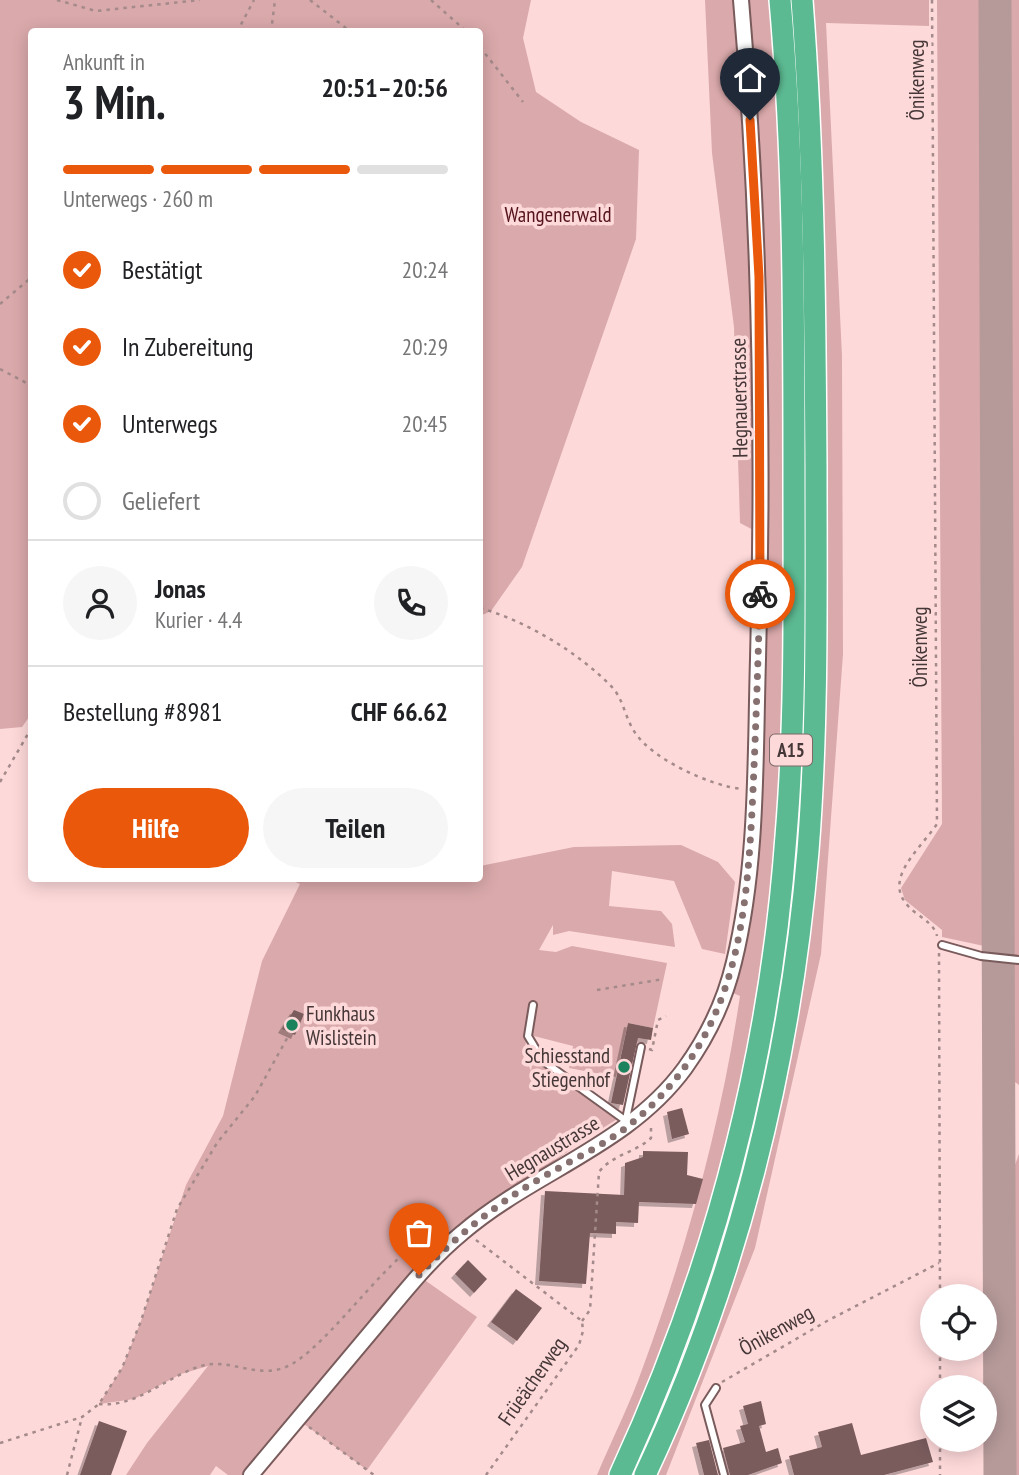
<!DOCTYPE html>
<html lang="de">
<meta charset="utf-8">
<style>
:root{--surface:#fff;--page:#f6f6f6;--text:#202124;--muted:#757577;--line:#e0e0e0;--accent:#ea580c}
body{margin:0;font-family:"PT Sans Narrow",sans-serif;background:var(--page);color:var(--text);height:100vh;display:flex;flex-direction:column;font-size:26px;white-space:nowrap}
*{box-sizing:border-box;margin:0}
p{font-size:23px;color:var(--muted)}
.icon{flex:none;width:38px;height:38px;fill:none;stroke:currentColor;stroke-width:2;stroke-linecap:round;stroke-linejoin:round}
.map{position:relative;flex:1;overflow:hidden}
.details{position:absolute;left:28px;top:28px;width:455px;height:854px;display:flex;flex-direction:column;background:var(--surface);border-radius:7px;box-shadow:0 4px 18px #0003}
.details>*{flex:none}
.buttons{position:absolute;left:920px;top:1284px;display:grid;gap:14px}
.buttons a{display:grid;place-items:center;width:77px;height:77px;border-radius:50%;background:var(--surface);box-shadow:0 4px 18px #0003;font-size:35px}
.pin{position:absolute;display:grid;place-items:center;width:60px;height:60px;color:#fff;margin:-72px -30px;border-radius:50% 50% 50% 0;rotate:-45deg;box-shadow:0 0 7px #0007}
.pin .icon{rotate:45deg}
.courier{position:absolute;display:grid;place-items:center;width:70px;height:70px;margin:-35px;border:5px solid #ea580c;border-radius:50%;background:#fff;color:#222;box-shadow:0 2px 9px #0007}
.headline em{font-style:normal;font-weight:700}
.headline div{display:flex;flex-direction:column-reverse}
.headline{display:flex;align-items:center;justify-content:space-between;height:119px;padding:0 35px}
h1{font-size:46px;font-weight:700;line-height:52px}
.bar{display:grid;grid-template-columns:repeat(4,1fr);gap:10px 7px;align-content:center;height:84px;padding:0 35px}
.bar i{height:9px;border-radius:5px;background:var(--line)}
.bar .active{background:var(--accent)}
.bar p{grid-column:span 4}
.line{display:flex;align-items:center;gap:18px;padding:0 35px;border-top:2px solid var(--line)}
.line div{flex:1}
.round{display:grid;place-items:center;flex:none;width:74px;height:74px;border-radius:37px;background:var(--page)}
ol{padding:0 35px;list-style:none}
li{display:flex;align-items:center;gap:21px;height:77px}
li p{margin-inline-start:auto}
li .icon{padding:7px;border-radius:50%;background:var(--accent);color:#fff;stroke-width:4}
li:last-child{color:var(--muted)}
li i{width:38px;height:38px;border:4px solid var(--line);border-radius:50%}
.cta{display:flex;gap:14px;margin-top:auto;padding:14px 35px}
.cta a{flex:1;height:80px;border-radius:42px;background:var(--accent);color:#fff;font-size:28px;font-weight:700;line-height:80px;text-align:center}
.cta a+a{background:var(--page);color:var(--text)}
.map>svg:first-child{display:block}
.green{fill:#daa9ab}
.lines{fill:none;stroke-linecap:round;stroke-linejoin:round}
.taxiway{stroke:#b69a9a;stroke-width:33}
.building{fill:#7a5b5d;filter:url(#shadow)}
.service-casing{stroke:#795b5c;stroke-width:10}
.tertiary-casing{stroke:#795b5c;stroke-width:18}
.motorway-casing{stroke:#fff;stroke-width:24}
.path{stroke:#a48a8a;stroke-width:2.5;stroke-dasharray:3.5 5;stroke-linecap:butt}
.service{stroke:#fff;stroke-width:6}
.tertiary{stroke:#fff;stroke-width:14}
.motorway{stroke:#5cba92;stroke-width:21}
.done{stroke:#867070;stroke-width:7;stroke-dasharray:0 12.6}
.route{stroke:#ea580c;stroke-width:9}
.poi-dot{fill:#1a835e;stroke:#fed9da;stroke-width:2.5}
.labels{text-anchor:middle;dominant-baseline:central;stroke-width:7;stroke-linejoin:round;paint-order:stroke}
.shield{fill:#fed9da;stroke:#7c6868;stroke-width:2}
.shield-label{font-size:19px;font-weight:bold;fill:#453737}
.street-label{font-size:21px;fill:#453737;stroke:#fed9da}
.park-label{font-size:21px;fill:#55131e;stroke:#fed9da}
.poi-label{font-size:21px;fill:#453737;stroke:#fed9da;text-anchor:start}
</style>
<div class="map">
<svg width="1019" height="1475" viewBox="0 0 1019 1475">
<defs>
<filter id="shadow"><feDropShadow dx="-4" dy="4" stdDeviation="0" flood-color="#0004"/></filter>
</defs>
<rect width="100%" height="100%" fill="#fed9da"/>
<g class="green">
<polygon points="0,0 531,0 523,38 536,92 581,122 639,150 636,239 522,567 491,611 480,616 480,32 32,32 32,713 22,727 0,729"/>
<path d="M 705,0 L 929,0 L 929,26 L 826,23 L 842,356 L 843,654 L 821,954 L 755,1248 L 666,1475 L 597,1475 C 612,1439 630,1404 643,1367 C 687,1247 721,1123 740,996 L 726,990 L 747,895 L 761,534 L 740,523 L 734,327 L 712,153 Z"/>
<polygon points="937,0 983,0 989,947 942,937 942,930 905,900 901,888 942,824"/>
<polygon points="1003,0 1019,0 1019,1085 1007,1076"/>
<path d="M 681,845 L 718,862 L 735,882 L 725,954 L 702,949 L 674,881 L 612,871 L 609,906 L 661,911 L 672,924 L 675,947 L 569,931 L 553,935 L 553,925 L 539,950 L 556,952 L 572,946 L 667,963 L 653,1028 L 628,1023 L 616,1077 L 569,1068 L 573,1046 L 526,1034 L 530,1005 C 526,1024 527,1051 522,1064 L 529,1066 L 531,1071 L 533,1059 L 619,1118 C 546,1161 483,1219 419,1276 L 477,1317 L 367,1470 L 293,1416 L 244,1475 L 228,1475 L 216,1466 L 210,1475 L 126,1475 L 147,1443 L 208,1366 L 181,1374 L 134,1399 L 99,1404 L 122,1368 L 141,1321 L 186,1185 L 223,1116 L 262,961 L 300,884 L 289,879 L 480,878 L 480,866 L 574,847 Z"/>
<polygon points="1019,1154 1019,1475 1008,1475 1007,1187"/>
</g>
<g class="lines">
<polyline class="taxiway" points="995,0 1000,1475"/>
</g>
<g class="building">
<polygon points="294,1010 304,1014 295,1035 282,1029"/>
<polygon points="628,1023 653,1028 651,1040 638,1038 623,1105 611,1103"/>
<polygon points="682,1108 689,1134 672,1139 667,1112"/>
<polygon points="643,1151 688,1152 687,1175 703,1179 696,1204 639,1202 638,1223 616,1222 616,1234 590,1233 586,1284 539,1281 545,1191 624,1195 625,1163 643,1157"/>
<polygon points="468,1260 487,1279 474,1293 455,1274"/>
<polygon points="516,1289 542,1308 517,1341 491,1322"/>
<polygon points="761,1401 766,1424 759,1426 766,1452 778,1448 782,1463 748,1475 730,1475 723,1448 745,1442 740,1426 748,1424 743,1406"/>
<polygon points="99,1421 127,1431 111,1475 80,1475"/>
<polygon points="852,1423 861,1455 926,1438 933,1462 884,1475 794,1475 789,1456 822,1447 818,1432"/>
<polygon points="709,1440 718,1475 704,1475 696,1443"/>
</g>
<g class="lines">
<g class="service-casing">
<g id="service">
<polyline points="942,945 981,956 1019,960"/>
<polyline points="533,1005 528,1036 543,1061 629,1123"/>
<polyline points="626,1119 641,1047"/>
<polyline points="716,1388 705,1405 724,1475"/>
</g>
</g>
<g class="tertiary-casing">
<path id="tertiary" d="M 251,1475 C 293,1425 334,1376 376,1326 C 403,1294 429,1260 462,1233 C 533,1172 628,1146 685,1068 C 708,1036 725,1000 734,962 C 758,864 755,759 758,659 C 764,439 760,219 741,0"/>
</g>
<g class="motorway-casing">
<g id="motorway">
<path d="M 620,1475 C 713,1274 770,1058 786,836 C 796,716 794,595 794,475 C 794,316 794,158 780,0"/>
<path d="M 645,1475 C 737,1280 790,1065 808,851 C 818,724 816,595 816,467 C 815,311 814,155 802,0"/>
</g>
</g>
<g class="path">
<polyline points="57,0 96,11 200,0"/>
<polyline points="310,0 351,32"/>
<polyline points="431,0 467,32"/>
<path d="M 932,0 L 937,824 C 916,854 877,884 916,913 C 925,920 934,925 937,936"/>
<polyline points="237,32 254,0"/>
<polyline points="271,32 275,0"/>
<polyline points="480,47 523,102"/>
<polyline points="0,304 32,277"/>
<polyline points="0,369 32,386"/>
<path d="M 480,608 C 526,621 578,652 612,687 C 624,700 625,719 636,734 C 654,760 711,786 742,789"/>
<polyline points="0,782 32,727"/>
<polyline points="939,953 940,1297"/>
<polyline points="597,990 664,979"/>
<polyline points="649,1049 652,1050 658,1020 666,1016"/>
<polyline points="476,1240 582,1321 583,1331 579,1345 486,1475"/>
<path d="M 582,1321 L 590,1310 L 599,1172 C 613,1154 635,1153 651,1138 L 651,1123"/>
<polyline points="940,1349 940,1388"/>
<polyline points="722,1382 827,1321 939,1263"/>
<path d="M 99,1404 C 135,1408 165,1378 198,1367 C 230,1355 258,1383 292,1364 C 339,1336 403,1232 447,1229"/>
<polyline points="309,1427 374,1475"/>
<polyline points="940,1440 940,1475"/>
<polyline points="0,1443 82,1417 99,1404 122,1368 141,1321 177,1209 217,1143 255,1096 290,1033"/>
<polyline points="67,1475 82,1417"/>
</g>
<use href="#service" class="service"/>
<use href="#tertiary" class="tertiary"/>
<use href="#motorway" class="motorway"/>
</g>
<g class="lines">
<path class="done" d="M 419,1275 C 456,1236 496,1204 543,1177 C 573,1159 606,1145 633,1122 C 739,1034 747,918 753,790 C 756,725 758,660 760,594"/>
<polyline class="route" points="750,120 759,277 760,594"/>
</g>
<g class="poi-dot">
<circle cx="292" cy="1025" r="7"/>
<circle cx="624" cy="1067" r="7"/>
</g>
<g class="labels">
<rect class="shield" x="770" y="734.5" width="42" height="31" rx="5"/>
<g class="shield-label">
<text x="791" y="750">A15</text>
</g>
<g class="street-label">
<text transform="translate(916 80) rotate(-90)">Önikenweg</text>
<text transform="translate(739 398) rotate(-91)">Hegnauerstrasse</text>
<text transform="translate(919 647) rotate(-90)">Önikenweg</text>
<text transform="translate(552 1148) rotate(-31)">Hegnaustrasse</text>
<text transform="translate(776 1330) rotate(-29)">Önikenweg</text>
<text transform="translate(532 1381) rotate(-55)">Früeächerweg</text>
</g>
<g class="park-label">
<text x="558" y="214">Wangenerwald</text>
</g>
<g class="poi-label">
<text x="306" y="1013">Funkhaus<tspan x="306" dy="24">Wislistein</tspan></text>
<text x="610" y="1055" text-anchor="end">Schiesstand<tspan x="610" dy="24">Stiegenhof</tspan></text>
</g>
</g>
</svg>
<div class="buttons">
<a><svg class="icon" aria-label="locate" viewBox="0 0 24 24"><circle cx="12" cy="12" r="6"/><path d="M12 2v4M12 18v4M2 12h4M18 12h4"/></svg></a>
<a><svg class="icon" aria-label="layers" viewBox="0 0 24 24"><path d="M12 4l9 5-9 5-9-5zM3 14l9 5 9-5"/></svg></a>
</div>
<div class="pin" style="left:419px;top:1275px;background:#ea580c"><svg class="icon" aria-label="bag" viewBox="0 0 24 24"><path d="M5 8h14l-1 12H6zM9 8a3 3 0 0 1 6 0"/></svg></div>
<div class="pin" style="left:750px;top:120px;background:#1f2937"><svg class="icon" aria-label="home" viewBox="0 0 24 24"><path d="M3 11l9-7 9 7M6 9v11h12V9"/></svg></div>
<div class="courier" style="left:760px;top:594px"><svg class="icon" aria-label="bike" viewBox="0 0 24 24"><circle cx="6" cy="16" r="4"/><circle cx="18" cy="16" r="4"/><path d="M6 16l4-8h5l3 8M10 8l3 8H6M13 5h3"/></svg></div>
<section class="details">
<div class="headline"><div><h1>3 Min.</h1><p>Ankunft in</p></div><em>20:51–20:56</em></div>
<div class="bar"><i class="active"></i><i class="active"></i><i class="active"></i><i></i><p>Unterwegs · 260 m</p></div>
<ol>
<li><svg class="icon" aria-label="check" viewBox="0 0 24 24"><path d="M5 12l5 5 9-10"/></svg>Bestätigt<p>20:24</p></li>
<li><svg class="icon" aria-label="check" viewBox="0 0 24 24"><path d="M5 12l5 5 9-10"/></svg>In Zubereitung<p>20:29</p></li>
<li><svg class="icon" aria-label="check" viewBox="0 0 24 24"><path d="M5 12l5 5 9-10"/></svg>Unterwegs<p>20:45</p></li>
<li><i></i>Geliefert</li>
</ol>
<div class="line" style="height:126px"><a class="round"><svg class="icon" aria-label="person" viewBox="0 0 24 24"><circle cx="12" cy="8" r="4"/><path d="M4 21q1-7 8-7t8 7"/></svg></a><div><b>Jonas</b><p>Kurier · 4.4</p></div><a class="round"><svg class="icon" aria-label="phone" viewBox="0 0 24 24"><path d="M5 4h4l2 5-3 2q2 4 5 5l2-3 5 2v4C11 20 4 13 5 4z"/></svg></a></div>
<div class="line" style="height:91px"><div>Bestellung #8981</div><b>CHF 66.62</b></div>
<div class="cta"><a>Hilfe</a><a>Teilen</a></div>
</section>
</div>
